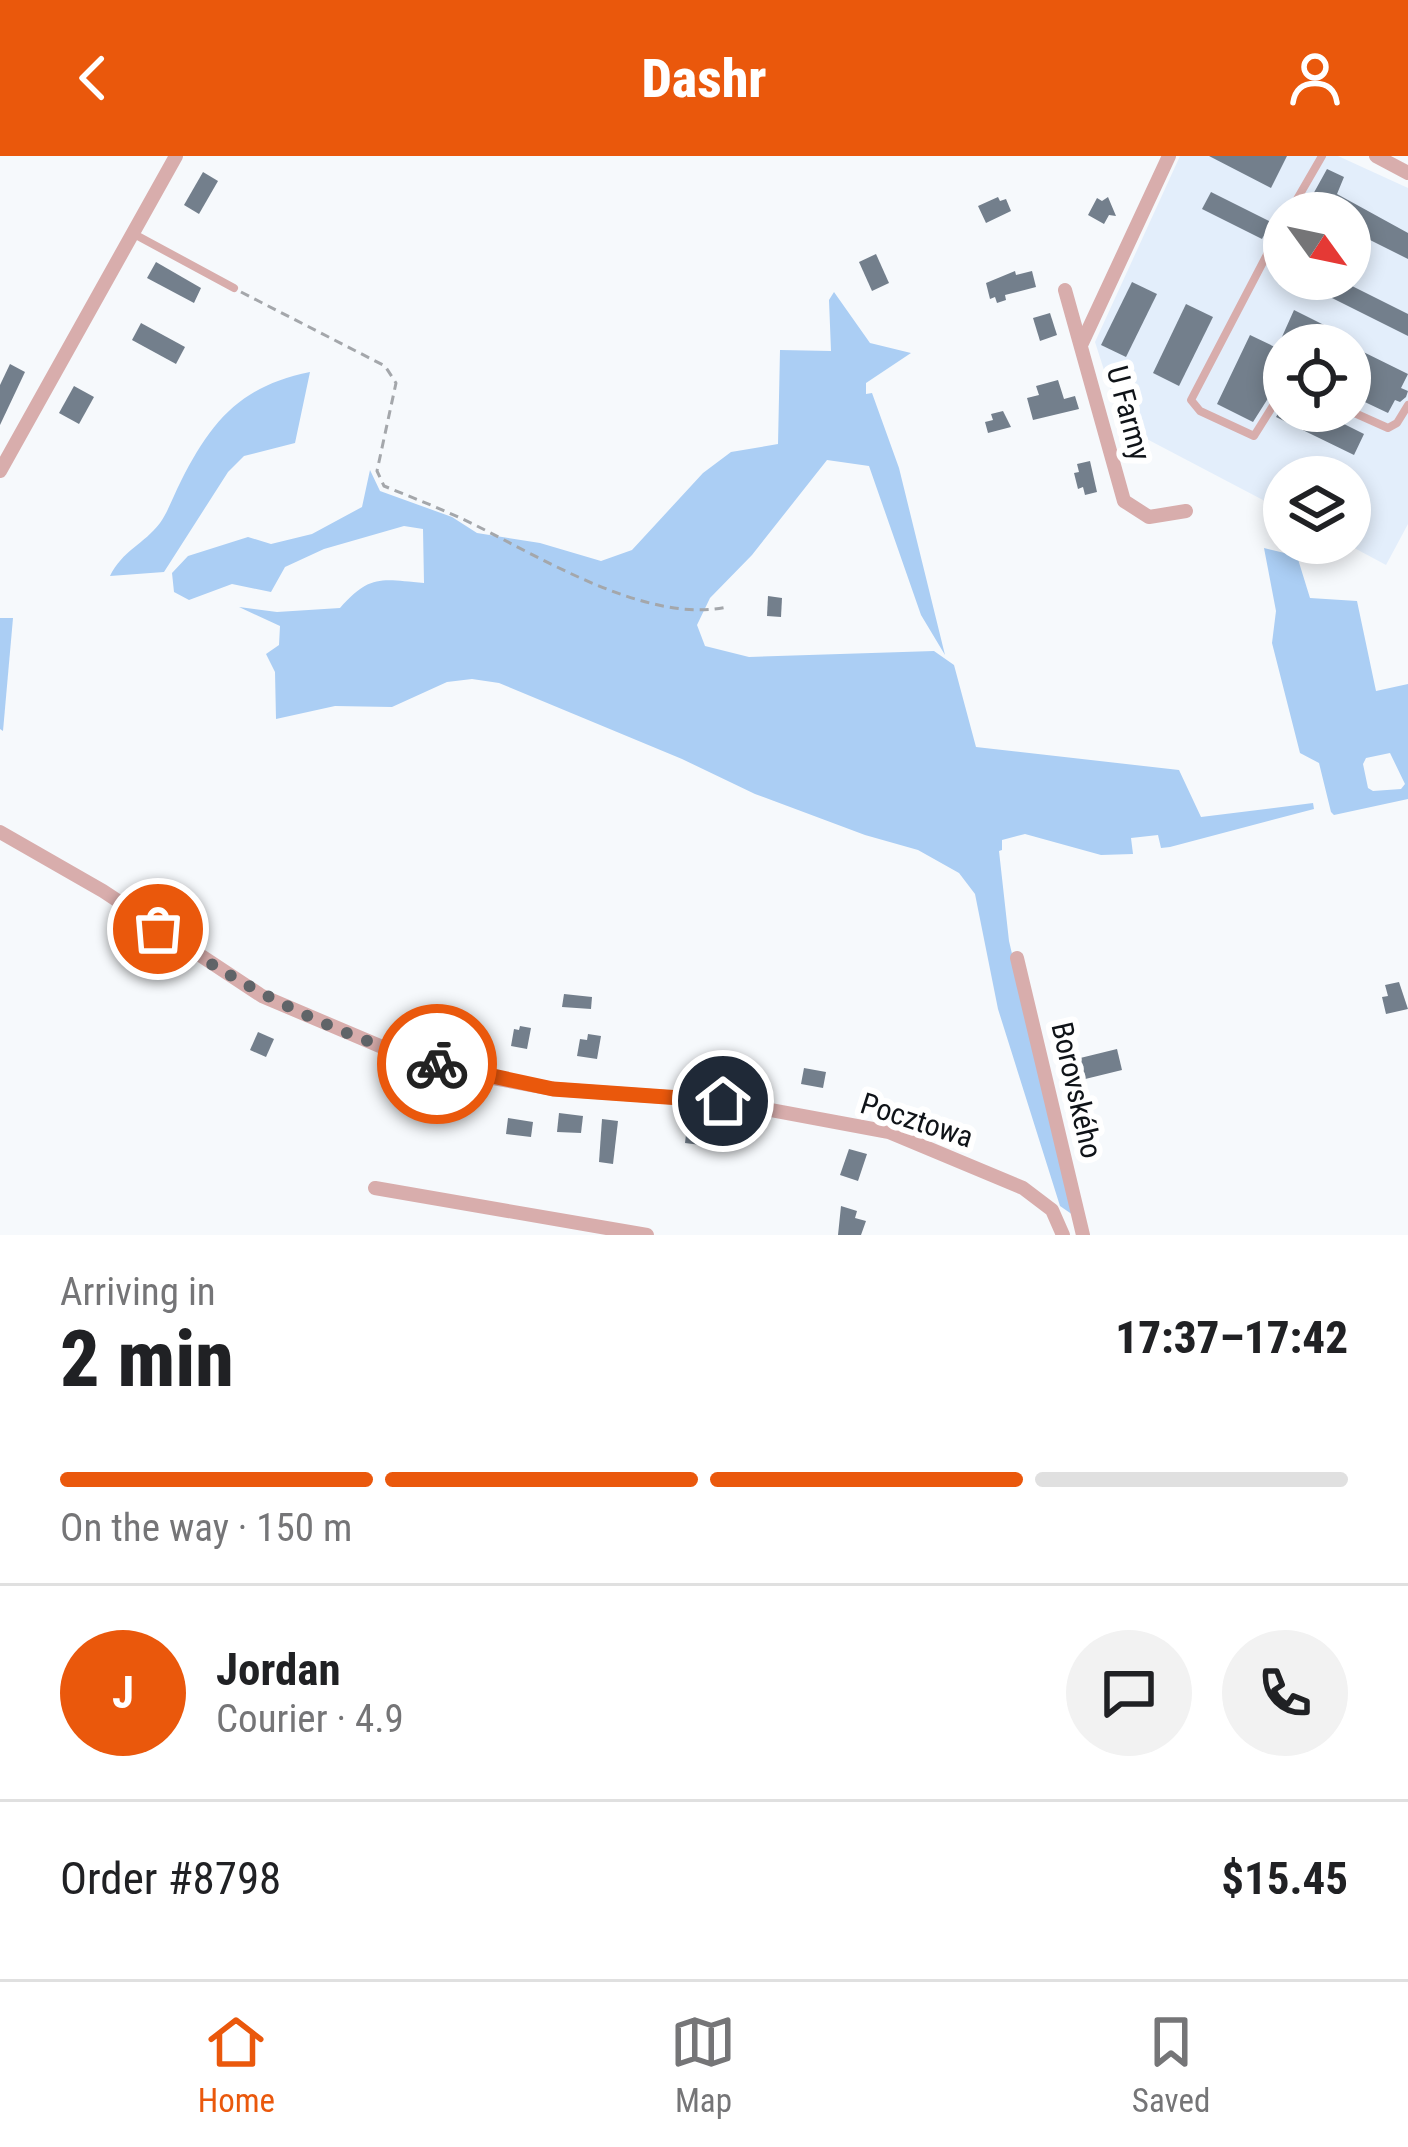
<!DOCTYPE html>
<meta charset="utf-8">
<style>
:root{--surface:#fff;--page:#f2f2f2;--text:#202124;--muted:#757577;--line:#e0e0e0;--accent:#ea580c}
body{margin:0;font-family:"Roboto Condensed",sans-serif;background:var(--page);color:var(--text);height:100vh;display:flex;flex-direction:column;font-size:45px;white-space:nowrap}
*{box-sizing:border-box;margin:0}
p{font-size:39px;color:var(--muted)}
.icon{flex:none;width:66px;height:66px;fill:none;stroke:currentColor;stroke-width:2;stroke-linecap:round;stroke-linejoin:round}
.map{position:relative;height:1079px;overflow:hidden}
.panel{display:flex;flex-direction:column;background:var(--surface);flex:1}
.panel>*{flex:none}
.needle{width:78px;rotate:123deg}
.fabs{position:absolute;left:1263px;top:36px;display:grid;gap:24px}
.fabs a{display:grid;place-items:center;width:108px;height:108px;border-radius:50%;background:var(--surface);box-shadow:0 6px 18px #0003;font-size:60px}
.pin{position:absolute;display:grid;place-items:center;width:102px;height:102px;color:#fff;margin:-51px;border:6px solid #fff;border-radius:50%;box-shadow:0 3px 12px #0007}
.courier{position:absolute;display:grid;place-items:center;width:120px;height:120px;margin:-60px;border:9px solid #ea580c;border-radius:50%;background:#fff;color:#222;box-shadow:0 3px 15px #0007}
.head em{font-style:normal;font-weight:800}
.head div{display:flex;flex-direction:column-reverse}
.head{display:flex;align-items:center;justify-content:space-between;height:204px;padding:0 60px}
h1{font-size:78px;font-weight:800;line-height:90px}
.bar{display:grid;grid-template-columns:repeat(4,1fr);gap:18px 12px;align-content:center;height:144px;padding:0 60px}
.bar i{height:15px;border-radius:9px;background:var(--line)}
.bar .current{background:var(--accent)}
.bar p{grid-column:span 4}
.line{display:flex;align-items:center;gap:30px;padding:0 60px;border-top:3px solid var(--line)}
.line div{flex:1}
.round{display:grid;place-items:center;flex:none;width:126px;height:126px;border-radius:63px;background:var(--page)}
header{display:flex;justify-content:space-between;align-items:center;height:156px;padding:0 60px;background:var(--accent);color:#fff;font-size:54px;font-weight:800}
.dock{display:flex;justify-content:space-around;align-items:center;height:168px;border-top:3px solid var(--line);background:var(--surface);font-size:33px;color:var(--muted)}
.dock a{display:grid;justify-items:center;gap:6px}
.dock .current{color:var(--accent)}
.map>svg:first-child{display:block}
.built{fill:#e3eefb;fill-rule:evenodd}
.green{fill:#abcef4;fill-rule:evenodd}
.building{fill:#737f8c}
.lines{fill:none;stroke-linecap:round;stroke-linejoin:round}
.path{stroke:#a4a7ab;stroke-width:3;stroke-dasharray:9 6;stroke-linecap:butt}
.service{stroke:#d8adac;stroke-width:8}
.minor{stroke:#d8adac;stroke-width:14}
.done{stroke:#606468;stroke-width:12;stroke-dasharray:0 21.6}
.route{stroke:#ea580c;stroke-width:15}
.labels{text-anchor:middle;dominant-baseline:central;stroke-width:12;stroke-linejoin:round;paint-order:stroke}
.street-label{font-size:30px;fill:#0f1318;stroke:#fff}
</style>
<header><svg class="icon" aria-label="back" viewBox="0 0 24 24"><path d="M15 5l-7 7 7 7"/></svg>Dashr<svg class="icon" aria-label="person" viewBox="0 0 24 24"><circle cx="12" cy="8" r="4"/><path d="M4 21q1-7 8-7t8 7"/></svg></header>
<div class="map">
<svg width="1408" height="1079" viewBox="0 0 1408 1079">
<rect width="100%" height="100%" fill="#f6f9fc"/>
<path class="built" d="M 1180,0 L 1338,0 L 1408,32 L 1408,368 L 1386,409 L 1345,387 L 1350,387 L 1350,321 L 1284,321 L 1284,355 L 1122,270 L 1095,186 ZM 1284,57 L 1350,57 L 1350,123 L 1284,123 ZM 1284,189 L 1350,189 L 1350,255 L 1284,255 Z"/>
<g class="green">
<path d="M 834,136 L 870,187 L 911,197 L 866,227 L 866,238 L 872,237 L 899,312 L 945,499 L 921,459 L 869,310 L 827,304 L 752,399 L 710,442 L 697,469 L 705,490 L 749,501 L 934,495 L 954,509 L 976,591 L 1179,614 L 1201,661 L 1313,647 L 1314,653 L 1170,691 L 1161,692 L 1158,679 L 1131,682 L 1133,698 L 1101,699 L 1025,678 L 1002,684 L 1002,694 L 999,695 L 1009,785 L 1073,1059 L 1060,1050 L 998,853 L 975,738 L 959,717 L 918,694 L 865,679 L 755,638 L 682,603 L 499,527 L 472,523 L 447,526 L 392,551 L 335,550 L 276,563 L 275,516 L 266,498 L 279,489 L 280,470 L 239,451 L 277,456 L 340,452 C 370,418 381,423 424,427 L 423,373 L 404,370 L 324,393 L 285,411 L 271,436 L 232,428 L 189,444 L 174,436 L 172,417 L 188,400 L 248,381 L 271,388 L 312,378 L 362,351 L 370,314 L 380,335 L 452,361 L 477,377 L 540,387 L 601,405 L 632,394 L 703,317 L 731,296 L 778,288 L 780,194 L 831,195 L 829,144 Z"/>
<path d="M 310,216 L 295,287 L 244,300 L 228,316 L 164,416 L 110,420 C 122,395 144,388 160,367 C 169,354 174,338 181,325 C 212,264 241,230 310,216 Z"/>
<path d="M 1264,392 L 1297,400 L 1310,442 L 1357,445 L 1376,535 L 1408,528 L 1408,643 L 1334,659 L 1331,656 L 1319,607 L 1300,597 L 1272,487 L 1276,455 ZM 1390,597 L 1405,628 L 1401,633 L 1373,635 L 1368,632 L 1363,608 L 1366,602 Z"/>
<polygon points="0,462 13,462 3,575 0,573"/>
</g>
<g class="building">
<polygon points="1209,0 1287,0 1271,32"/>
<polygon points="1327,13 1344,21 1337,38 1408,77 1408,103 1350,74 1350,57 1317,57 1306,51"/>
<polygon points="203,16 218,25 199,58 184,49"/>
<polygon points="1211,36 1271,66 1262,83 1202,53"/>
<polygon points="998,41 1000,45 1006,43 1011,55 986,67 978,50"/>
<polygon points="1108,41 1116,60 1109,59 1104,68 1088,59 1097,42 1102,45"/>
<polygon points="876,98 889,127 872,135 859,106"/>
<polygon points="156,106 201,132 194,147 147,122"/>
<polygon points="1015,115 1016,119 1032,115 1036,131 1005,139 1006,144 997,147 995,141 990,143 986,127"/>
<polygon points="1294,123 1338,123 1408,158 1408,180"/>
<polygon points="1132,126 1157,138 1126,201 1101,189"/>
<polygon points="1186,148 1213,161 1179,230 1153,217"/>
<polygon points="1294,154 1338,176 1335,182 1408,218 1401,232 1408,235 1406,241 1400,246 1395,244 1388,257 1350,239 1350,189 1284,189 1284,224 1277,228 1253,266 1217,248 1250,179 1277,192"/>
<polygon points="1050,157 1057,179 1040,185 1033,162"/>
<polygon points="141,167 185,191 176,208 132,184"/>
<polygon points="10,208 25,216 0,269 0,229"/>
<polygon points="1058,224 1064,243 1075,240 1079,253 1033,264 1027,242 1039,239 1036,230"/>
<polygon points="74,230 94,241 79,268 59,257"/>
<polygon points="1284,248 1284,255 1318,255 1364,278 1354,299 1276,261"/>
<polygon points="1003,255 1011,271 988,277 985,266 993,264 991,258"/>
<polygon points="1090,305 1097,336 1085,339 1083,331 1078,333 1074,317 1079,316 1077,308"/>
<polygon points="768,440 782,442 781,461 767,460"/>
<polygon points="1399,826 1408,853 1386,858 1382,841 1388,840 1385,829"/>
<polygon points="564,838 592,841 591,853 562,851"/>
<polygon points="520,870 531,872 527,893 511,890 514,873 519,874"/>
<polygon points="258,876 274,883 266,901 250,894"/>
<polygon points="588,878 601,880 597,903 577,900 580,883 587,884"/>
<polygon points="1117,893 1122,914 1073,926 1068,905"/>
<polygon points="804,912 826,916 823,932 801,928"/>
<polygon points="559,957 583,960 581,977 557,976"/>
<polygon points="508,962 533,966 531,981 506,978"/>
<polygon points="602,963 618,965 613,1008 599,1006"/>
<polygon points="724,966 735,968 732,993 685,987 687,970 723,979"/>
<polygon points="849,993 867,998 858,1025 840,1019"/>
<polygon points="841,1050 857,1055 855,1062 866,1065 861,1079 838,1079"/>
</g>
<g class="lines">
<path class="path" d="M 241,136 L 385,210 L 396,227 L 377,315 L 384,330 C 416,343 447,355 477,370 C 545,404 649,468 727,451"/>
<g class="service">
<polyline points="1289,57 1322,0"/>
<polyline points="1284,66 1191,244 1200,255 1254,280 1284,232"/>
<polyline points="134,78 234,132"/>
<polyline points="1350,255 1388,272 1397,267 1408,249"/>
</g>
<g class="minor">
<polyline points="1376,0 1408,17"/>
<polyline points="1065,134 1124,345 1149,361 1186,355"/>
<polyline points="1082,187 1169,0"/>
<polyline points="0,315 176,0"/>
<polyline points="0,676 103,735 262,840 394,896 471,918 553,933 723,945 889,976 1023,1032 1052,1054 1063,1079"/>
<polyline points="1017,802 1083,1079"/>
<polyline points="375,1032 647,1079"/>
</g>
</g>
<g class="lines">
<path class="done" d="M 158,773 C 244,833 335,879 437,908"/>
<polyline class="route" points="437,908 553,933 723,945"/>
</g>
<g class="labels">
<g class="street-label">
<text transform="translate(1129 257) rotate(75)">U Farmy</text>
<text transform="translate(1077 934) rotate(77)">Borovského</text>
<text transform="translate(917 964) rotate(18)">Pocztowa</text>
</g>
</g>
</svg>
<div class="fabs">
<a><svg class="needle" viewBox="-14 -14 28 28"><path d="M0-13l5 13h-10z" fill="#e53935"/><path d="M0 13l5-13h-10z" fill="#757577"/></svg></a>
<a><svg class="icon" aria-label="locate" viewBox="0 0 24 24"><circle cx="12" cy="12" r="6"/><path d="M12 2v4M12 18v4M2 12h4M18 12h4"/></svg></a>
<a><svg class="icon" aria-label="layers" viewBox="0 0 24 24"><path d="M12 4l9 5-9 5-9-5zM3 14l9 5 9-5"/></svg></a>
</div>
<div class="pin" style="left:158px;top:773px;background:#ea580c"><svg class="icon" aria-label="bag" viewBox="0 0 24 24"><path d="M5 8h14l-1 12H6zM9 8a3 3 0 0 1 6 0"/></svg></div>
<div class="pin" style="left:723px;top:945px;background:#1f2937"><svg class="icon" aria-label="home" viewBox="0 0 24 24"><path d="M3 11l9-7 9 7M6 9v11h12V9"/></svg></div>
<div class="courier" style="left:437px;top:908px"><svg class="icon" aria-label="bike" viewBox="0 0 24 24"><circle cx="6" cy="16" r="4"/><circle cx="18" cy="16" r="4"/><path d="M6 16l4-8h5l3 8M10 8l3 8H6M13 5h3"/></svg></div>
</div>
<section class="panel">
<div class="head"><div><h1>2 min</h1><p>Arriving in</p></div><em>17:37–17:42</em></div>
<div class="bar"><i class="current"></i><i class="current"></i><i class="current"></i><i></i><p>On the way · 150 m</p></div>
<div class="line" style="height:216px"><b class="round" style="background:var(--accent);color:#fff">J</b><div><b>Jordan</b><p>Courier · 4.9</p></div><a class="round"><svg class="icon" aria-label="chat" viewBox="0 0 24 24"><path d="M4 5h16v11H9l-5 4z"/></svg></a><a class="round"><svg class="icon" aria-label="phone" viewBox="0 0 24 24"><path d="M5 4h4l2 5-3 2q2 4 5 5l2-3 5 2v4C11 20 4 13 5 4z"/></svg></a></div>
<div class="line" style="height:156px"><div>Order #8798</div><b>$15.45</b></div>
</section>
<nav class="dock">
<a class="current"><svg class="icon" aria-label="home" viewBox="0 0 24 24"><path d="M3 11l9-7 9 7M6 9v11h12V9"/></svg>Home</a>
<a><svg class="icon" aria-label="map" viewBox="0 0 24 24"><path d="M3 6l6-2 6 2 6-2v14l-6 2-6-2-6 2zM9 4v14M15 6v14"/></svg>Map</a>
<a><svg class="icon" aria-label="saved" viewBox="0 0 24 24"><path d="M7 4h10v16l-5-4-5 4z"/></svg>Saved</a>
</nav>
